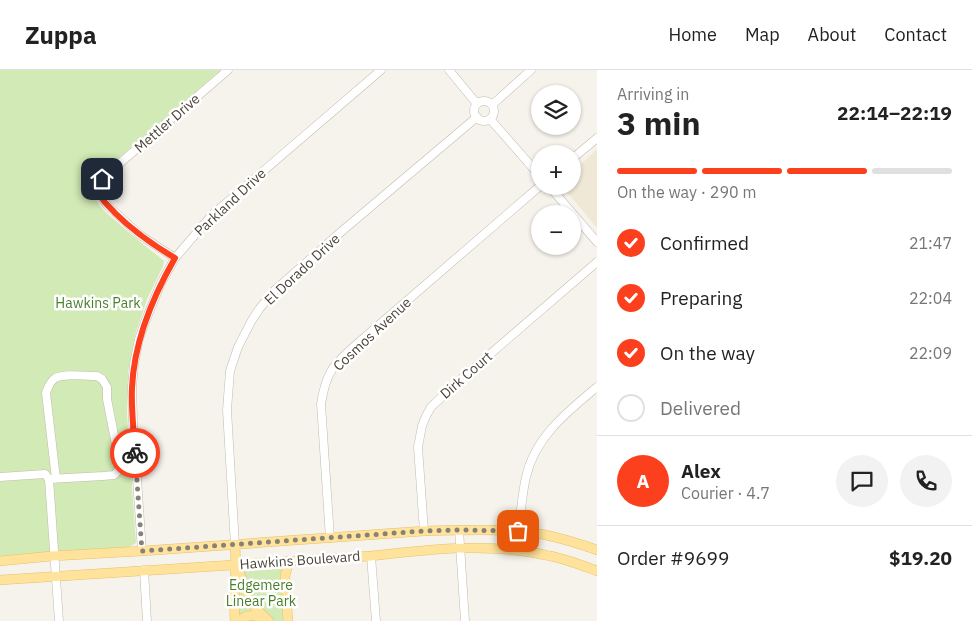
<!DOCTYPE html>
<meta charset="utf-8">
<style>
:root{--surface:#fff;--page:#f2f2f2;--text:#222;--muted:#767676;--line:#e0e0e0;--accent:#fc3f1d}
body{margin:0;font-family:"IBM Plex Sans",sans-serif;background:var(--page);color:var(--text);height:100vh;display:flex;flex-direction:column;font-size:19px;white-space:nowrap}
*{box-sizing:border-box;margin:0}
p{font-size:16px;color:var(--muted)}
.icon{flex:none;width:28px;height:28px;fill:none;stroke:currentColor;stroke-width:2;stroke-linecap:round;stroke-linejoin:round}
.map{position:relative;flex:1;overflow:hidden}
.details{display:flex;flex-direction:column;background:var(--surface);width:375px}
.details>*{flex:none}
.tools{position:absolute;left:531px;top:15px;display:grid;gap:10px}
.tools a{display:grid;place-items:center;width:50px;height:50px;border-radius:50%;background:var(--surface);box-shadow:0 1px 4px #0004;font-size:25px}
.pin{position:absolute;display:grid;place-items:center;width:42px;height:42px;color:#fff;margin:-21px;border-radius:10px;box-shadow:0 2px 8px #0006}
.courier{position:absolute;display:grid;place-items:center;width:50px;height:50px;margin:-25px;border:4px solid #fc3f1d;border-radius:50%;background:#fff;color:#222;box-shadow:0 1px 6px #0007}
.headline em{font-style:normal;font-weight:700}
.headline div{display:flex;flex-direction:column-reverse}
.headline{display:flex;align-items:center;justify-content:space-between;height:85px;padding:0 20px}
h1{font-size:32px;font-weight:700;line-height:38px}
.bar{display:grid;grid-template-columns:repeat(4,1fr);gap:8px 5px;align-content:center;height:60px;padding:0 20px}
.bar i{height:6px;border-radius:4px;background:var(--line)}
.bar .on{background:var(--accent)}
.bar p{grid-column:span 4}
.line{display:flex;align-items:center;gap:12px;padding:0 20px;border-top:1px solid var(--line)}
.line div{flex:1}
.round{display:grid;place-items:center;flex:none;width:52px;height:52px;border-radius:26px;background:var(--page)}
ol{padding:0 20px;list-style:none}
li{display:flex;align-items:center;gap:15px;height:55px}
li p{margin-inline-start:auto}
li .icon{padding:5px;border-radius:50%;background:var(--accent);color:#fff;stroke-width:4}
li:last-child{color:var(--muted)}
li i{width:28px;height:28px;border:2px solid var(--line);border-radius:50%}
header{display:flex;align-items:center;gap:30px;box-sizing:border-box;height:70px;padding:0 25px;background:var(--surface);border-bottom:1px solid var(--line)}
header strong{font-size:24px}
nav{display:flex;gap:28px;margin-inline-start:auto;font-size:18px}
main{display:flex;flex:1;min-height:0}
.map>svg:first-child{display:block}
.education{fill:#efe8d6}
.green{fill:#d2eab5}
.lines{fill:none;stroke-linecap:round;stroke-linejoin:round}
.minor-casing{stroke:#c2bbae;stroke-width:9}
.major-casing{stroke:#e6c16a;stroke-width:10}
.minor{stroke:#fff;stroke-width:8}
.major{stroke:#ffe39c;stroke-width:9}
.done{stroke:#878178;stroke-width:5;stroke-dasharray:0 9}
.route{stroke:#fc3f1d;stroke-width:6}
.labels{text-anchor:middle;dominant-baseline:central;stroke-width:5;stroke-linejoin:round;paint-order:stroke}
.street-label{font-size:14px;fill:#4b4439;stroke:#fff}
.park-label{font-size:14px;fill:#4a7f2a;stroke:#fff}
</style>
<header>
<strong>Zuppa</strong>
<nav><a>Home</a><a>Map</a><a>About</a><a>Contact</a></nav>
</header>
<main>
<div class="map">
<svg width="597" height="551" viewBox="0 0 597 551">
<rect width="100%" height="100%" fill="#f6f3ec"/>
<polygon class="education" points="597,79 597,158 562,116 572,116 573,102"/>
<g class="green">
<path d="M 0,0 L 221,0 L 95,108 C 92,117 93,123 97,131 C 101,139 109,145 116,151 C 131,165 148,178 164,191 L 163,196 L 147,229 L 135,265 L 128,302 L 127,345 L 136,473 L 127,478 L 0,487 Z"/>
<polygon points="283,497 286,551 239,551 237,500"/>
</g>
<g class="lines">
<g class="minor-casing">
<g id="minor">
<polyline points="449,0 477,34"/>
<circle cx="484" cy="41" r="10"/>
<polyline points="492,35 531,0"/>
<polyline points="490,49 540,106"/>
<polyline points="572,89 597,68"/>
<polyline points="549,116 597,172"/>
<polyline points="175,188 140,165 107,135 102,127 101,123 101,113 105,106 228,0"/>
<polyline points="0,407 45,404 49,409 59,551"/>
<path d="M 49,409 L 103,406 L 114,405 L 119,400 L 117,380 L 107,329 L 107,317 L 102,309 L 97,306 C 87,306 61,303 54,309 C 49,313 48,318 46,323 L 56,409"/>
<polyline points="459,460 465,551"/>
<polyline points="424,461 418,377 422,356 426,346 431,337 460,310 597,192"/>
<path d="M 518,461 C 521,443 522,424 526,407 C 535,367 567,342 597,317"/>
<path d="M 330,468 L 321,334 C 326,301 334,294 358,273 L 540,116"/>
<polyline points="235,475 227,340 230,301 238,277 252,250 260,238 275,220 342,161 477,47"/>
<polyline points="142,481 133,351 132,317 134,294 139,269 145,252 161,213 175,188 211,146 381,0"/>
<polyline points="371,486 376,551"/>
<polyline points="144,500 147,551"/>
</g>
</g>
<g class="major-casing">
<g id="major">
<path d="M 0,491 L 52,486 L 142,481 L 424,461 C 455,460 487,459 518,461 C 544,463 572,471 597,480"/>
<polyline points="238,499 247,525 255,538 269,551"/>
<path d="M 0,510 L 371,486 C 431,479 491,472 550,486 C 566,489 581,495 597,501"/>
<path d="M 235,551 C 233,525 237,500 235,475"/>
<path d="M 239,551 C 248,543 255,546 265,548"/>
<polyline points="288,551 285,506 289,491"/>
</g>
</g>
<use href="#minor" class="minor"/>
<use href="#major" class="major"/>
</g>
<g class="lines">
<polyline class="done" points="135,383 142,481 424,461 460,460 518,461"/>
<path class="route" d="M 102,109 C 100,115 99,123 102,128 C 105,134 111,138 115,143 C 133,161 153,175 175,188 C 152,228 134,271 132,318 C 131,340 134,361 135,383"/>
</g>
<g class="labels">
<g class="street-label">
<text transform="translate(167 53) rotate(-41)">Mettler Drive</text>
<text transform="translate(230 132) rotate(-43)">Parkland Drive</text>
<text transform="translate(302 199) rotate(-43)">El Dorado Drive</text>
<text transform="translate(372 264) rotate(-43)">Cosmos Avenue</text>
<text transform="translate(466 305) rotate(-41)">Dirk Court</text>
<text transform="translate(300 490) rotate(-4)">Hawkins Boulevard</text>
</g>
<g class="park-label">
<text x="98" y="233">Hawkins Park</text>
<text x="261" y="515">Edgemere<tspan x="261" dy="16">Linear Park</tspan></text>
</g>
</g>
</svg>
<div class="tools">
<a><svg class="icon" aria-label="layers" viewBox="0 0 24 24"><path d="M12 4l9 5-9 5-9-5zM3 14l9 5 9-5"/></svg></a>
<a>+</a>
<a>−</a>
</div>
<div class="pin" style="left:518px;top:461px;background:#ea580c"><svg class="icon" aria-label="bag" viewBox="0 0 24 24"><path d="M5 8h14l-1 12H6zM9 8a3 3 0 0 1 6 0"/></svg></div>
<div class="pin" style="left:102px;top:109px;background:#1f2937"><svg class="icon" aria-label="home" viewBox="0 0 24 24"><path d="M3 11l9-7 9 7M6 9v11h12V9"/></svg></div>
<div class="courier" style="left:135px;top:383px"><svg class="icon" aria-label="bike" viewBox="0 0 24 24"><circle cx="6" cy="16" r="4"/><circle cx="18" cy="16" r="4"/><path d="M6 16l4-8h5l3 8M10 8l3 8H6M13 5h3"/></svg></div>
</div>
<section class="details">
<div class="headline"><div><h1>3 min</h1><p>Arriving in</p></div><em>22:14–22:19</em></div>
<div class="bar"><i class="on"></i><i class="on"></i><i class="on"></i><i></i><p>On the way · 290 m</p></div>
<ol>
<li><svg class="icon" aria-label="check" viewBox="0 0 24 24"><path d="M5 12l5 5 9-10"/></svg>Confirmed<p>21:47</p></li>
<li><svg class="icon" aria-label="check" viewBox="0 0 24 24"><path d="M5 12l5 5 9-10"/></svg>Preparing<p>22:04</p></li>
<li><svg class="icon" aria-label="check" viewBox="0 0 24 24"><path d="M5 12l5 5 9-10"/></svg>On the way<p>22:09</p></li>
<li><i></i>Delivered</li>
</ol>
<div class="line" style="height:90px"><b class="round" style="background:var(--accent);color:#fff">A</b><div><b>Alex</b><p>Courier · 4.7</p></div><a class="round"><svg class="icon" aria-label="chat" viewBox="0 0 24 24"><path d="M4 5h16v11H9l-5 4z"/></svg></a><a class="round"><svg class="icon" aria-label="phone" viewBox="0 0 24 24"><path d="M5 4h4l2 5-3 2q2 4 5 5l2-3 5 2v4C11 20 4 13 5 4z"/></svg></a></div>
<div class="line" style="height:65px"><div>Order #9699</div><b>$19.20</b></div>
</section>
</main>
